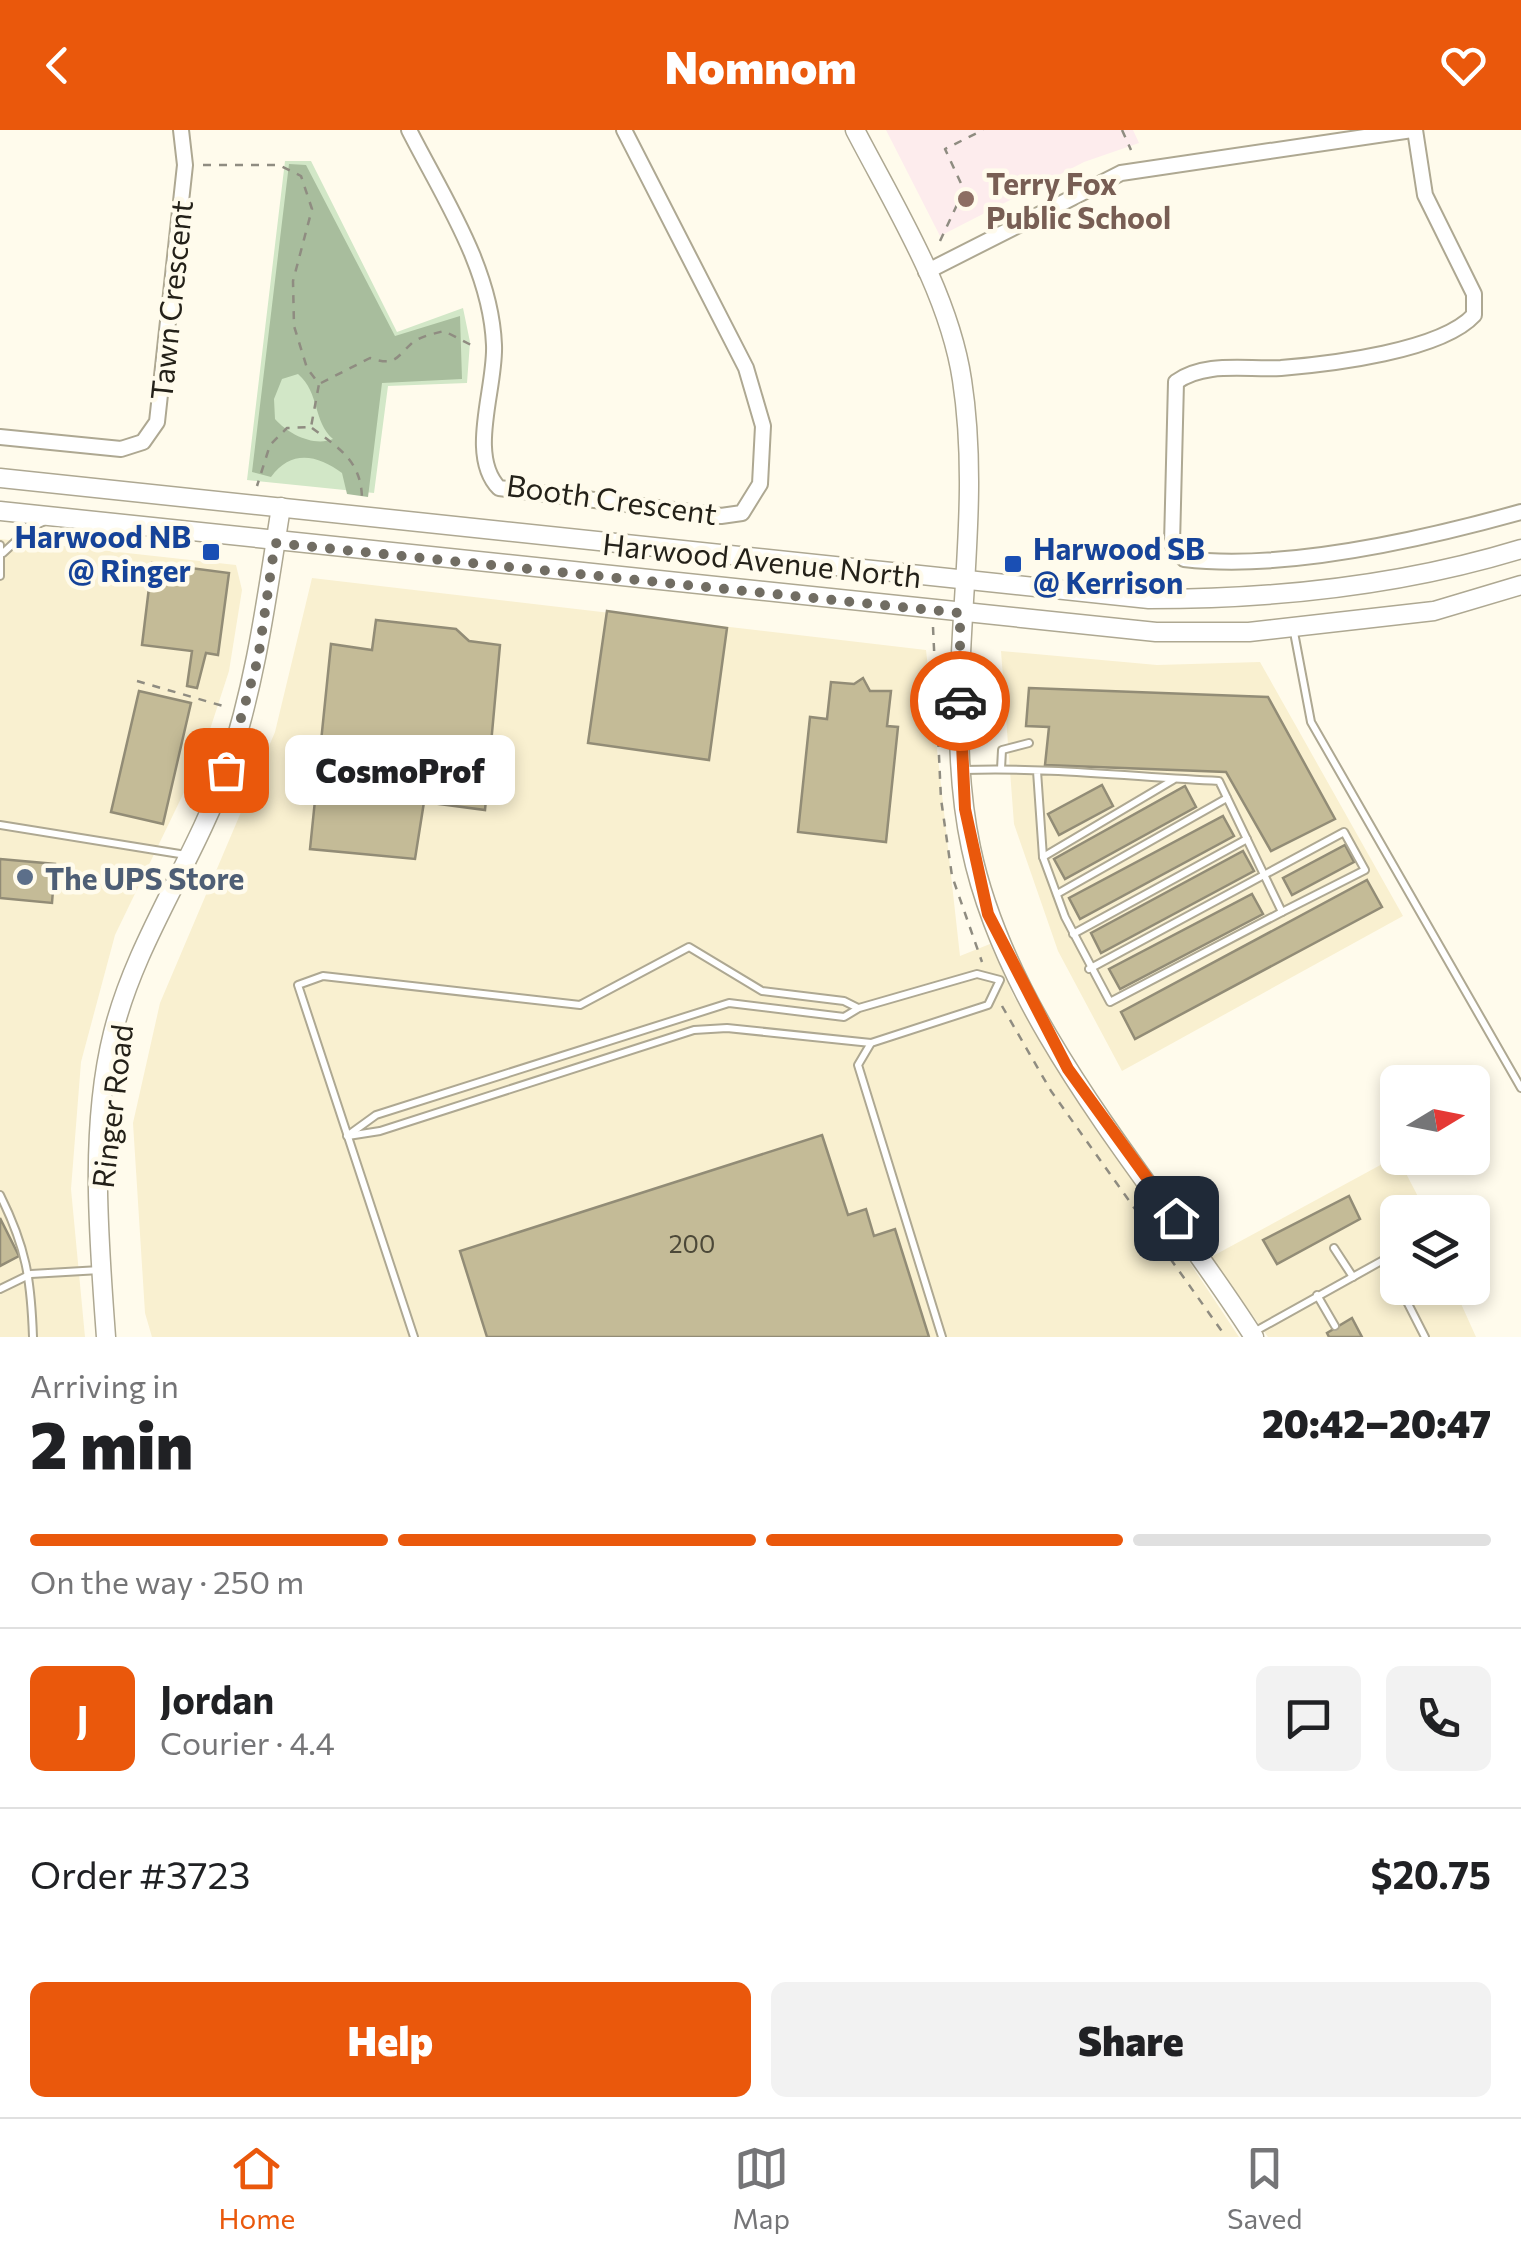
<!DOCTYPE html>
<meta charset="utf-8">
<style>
:root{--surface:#fff;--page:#f2f2f2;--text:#202124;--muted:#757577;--line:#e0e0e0;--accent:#ea580c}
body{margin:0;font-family:Commissioner,sans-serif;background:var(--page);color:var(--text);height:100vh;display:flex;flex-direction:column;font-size:38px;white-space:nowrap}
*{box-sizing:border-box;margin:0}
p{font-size:32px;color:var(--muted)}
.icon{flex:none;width:55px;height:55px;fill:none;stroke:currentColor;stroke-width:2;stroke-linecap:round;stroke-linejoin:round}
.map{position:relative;height:1207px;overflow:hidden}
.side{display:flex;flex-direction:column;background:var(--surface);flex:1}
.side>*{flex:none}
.needle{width:65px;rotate:80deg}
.fabs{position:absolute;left:1380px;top:935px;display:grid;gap:20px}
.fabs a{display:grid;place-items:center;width:110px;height:110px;border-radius:15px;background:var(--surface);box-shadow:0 5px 15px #0003;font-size:50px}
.pin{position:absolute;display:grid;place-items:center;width:85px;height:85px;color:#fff;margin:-42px;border-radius:20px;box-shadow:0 5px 15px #0006}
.courier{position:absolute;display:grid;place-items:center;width:100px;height:100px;margin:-50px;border:8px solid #ea580c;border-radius:50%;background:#fff;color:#222;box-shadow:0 2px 12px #0007}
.bubble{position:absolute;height:70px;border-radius:15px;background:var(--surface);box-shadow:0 5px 15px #0003;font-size:32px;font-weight:800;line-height:70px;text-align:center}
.overview em{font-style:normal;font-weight:800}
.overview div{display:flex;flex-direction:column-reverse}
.overview{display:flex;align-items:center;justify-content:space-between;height:170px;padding:0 30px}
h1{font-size:65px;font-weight:800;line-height:75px}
.bar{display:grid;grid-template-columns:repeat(4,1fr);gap:15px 10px;align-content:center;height:120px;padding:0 30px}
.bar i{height:12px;border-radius:8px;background:var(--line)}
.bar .selected{background:var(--accent)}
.bar p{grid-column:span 4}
.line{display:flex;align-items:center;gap:25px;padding:0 30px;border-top:2px solid var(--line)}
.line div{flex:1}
.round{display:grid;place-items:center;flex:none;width:105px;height:105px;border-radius:15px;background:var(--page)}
.action{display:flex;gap:20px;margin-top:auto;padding:20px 30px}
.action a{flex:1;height:115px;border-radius:15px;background:var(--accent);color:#fff;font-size:40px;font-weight:800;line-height:115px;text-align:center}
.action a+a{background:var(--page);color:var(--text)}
header{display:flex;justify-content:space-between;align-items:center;height:130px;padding:0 30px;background:var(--accent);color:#fff;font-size:45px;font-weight:800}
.tabs{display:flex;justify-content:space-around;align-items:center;height:140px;border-top:2px solid var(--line);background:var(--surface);font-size:28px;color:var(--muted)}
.tabs a{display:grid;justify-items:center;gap:5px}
.tabs .selected{color:var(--accent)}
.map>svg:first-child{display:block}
.built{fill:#f9f0d0}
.education{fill:#fdeced}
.green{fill:#d2e7c7}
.forest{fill:#a8bd9d;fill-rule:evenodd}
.building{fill:#c4bb97;stroke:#928c76;stroke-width:2.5}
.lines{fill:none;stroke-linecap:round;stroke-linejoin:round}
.service-casing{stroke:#aea892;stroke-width:10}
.minor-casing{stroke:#aea892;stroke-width:18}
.tertiary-casing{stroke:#aea892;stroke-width:21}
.secondary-casing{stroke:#aea892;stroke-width:21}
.path{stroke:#8f8c81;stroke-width:2.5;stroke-dasharray:8 8;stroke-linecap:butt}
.service{stroke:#fff;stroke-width:6}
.minor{stroke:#fff;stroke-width:14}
.tertiary{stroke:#fff;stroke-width:18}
.secondary{stroke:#fff;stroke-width:18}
.done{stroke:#716d63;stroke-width:10;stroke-dasharray:0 18}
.route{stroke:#ea580c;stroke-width:12}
.education-dot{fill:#8d6e63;stroke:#fffbec;stroke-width:4}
.transit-dot{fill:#1a4fb4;stroke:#fffbec;stroke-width:4}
.service-dot{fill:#5c6f8a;stroke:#fffbec;stroke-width:4}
.labels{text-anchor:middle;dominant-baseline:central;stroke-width:9;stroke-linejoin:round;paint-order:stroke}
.number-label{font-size:25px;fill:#4c4838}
.education-label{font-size:30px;font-weight:bold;fill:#785e54;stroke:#fffbec;text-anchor:start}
.street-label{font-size:30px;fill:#242119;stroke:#fffbec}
.transit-label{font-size:30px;font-weight:bold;fill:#164399;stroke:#fffbec;text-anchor:end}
.service-label{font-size:30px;font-weight:bold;fill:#4e5e75;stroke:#fffbec;text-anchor:start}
</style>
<header><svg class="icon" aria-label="back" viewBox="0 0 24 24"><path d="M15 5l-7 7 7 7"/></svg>Nomnom<svg class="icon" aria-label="heart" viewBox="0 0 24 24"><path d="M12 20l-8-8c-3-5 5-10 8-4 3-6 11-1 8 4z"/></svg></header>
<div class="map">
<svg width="1521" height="1207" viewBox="0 0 1521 1207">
<rect width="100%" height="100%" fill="#fffbec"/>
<g class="built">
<polygon points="0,409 236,435 242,460 229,541 201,627 115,805 81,932 71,1059 85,1207 0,1207"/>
<polygon points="312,448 926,520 960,826 990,814 1014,867 1239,1207 152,1207 145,1183 133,993 160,873 275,602"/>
<polygon points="1001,521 1157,535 1260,532 1403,786 1122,941 1058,821 1014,694"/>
<polygon points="1397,1026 1426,1082 1398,1082 1398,1158 1454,1158 1476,1207 1268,1207 1211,1127"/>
</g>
<polygon class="education" points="886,0 1133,0 1139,13 1084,32 940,106"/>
<polygon class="green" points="285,31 311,31 397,202 463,178 470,212 467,253 388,256 374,363 247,350"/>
<path class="forest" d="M 289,34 L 306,35 L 395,206 L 460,186 L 462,249 L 382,253 L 368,367 L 347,364 L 342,343 C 318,325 291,319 271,347 L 252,342 ZM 298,244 C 320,263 313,292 333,309 C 314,317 288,304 275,289 L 274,269 L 282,249 Z"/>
<g class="building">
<polygon points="152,433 229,443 218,525 206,523 197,558 187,556 192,521 142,515"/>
<polygon points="607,481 727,498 709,630 588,613"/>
<polygon points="376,490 456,499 469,511 500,515 485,680 424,672 415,729 310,719 331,514 372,520"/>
<polygon points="863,548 870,561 891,561 887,596 898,597 886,712 798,702 810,587 827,589 831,552 854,554"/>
<polygon points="1029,558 1268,567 1335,689 1271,721 1226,642 1045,635 1049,597 1026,596"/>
<polygon points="139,561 191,573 163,694 111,682"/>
<polygon points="1102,655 1113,676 1059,705 1048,684"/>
<polygon points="1185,656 1196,677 1065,749 1054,729"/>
<polygon points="1223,686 1234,706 1080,789 1069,768"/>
<polygon points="1345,715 1354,732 1292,765 1283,748"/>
<polygon points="1243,721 1254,741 1101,823 1091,803"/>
<polygon points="0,729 55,734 52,773 0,768"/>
<polygon points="1367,750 1382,777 1135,909 1121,882"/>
<polygon points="1252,764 1263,784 1120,859 1109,839"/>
<polygon points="822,1005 848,1085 866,1079 874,1106 895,1099 929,1207 487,1207 460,1121"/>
<polygon points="1349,1066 1360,1089 1277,1134 1263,1110"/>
<polygon points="0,1088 19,1126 0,1136"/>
<polygon points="1352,1188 1362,1207 1329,1207 1327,1203"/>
</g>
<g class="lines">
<g class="service-casing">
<g id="service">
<polyline points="0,415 0,446"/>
<polyline points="3,423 30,398 45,391"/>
<polyline points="1293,497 1311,592 1521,958"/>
<polyline points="1001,639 1002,620 1029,613"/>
<path d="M 963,640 C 1048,637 1134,647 1219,651 L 1282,782 L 1110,872 L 1065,787 L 1043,727 L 1037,641"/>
<polyline points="0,695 186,725"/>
<polyline points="1043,727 1173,650"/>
<polyline points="1057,764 1227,668"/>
<polyline points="1073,804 1247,709"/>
<polyline points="1089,839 1344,702 1365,740 1282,782"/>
<polyline points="347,1006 376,985 729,873 844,887 859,878 977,844 1000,850 988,875 871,913 858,935 942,1207"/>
<polyline points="348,1006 380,1001 694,900 727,898 871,913"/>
<path d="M 0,1065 C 26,1117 31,1149 33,1207"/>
<polyline points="1334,1118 1353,1147"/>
<polyline points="1400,1158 1425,1207"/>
<polyline points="0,1159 31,1144 100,1140"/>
<polyline points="1317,1165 1335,1196"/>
<polyline points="1252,1203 1385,1129 1398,1154"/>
<polyline points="414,1207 298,855 323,846 580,875 689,817 762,861 844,871 858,878"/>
</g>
</g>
<g class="minor-casing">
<g id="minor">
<path d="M 409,0 C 443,67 491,138 494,215 C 496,258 467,325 499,358 L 721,386 L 742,383 L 760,354 L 763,296 L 746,238 L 624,0"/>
<path d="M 1415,0 L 1425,65 L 1474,164 L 1474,185 C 1441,221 1331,234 1281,238 C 1246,240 1205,231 1176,252 L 1172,414 L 1184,429 C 1284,441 1424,409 1521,382"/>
<polyline points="926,142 1121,43 1412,0"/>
<polyline points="0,307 121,319 143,312 157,292 185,35 181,0"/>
</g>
</g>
<g class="tertiary-casing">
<g id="tertiary">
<path d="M 855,0 C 895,77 949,163 962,250 C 986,405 938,563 971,718 C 1009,899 1157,1054 1254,1207"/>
<path d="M 106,1207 C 99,1110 89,999 113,903 C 136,810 196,728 227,638 C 256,553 267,465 281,377"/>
</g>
</g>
<g class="secondary-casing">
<g id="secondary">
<path d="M 0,348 L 1149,469 C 1276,469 1400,456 1521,419"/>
<polyline points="0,381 1156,502 1249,502 1434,481 1521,455"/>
</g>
</g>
<g class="path">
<polyline points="1122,0 1131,20"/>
<polyline points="203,35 279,35 301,46 312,79 293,151 294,196 307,238 319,254 311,297 287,298 270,315 257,356"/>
<polyline points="940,111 964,60 945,19 983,0"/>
<path d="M 321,253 L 370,228 C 395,236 395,229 412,213 C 421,206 433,204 444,201 L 475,217"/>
<path d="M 312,298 C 340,319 361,331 362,368"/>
<polyline points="933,497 941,669 952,746 982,832"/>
<polyline points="137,551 223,576"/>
<polyline points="1002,876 1051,961 1226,1207"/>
</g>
<use href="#service" class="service"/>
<use href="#minor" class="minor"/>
<use href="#tertiary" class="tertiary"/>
<use href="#secondary" class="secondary"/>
</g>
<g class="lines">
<polyline class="done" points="226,640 258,529 275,413 960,483 960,571"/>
<polyline class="route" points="960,571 965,679 988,784 1068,939 1176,1088"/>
</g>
<circle class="education-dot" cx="966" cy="69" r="10"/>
<g class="transit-dot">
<rect x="201" y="412" width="20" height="20" rx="5"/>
<rect x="1003" y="424" width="20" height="20" rx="5"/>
</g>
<circle class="service-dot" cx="25" cy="747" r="10"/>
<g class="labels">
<g class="number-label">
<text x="692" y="1113">200</text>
</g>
<g class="education-label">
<text x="986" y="52">Terry Fox<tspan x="986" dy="34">Public School</tspan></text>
</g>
<g class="street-label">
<text transform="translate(170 170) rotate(-84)">Tawn Crescent</text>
<text transform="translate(612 368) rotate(8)">Booth Crescent</text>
<text transform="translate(762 429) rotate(6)">Harwood Avenue North</text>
<text transform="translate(111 976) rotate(-83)">Ringer Road</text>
</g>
<g class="transit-label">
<text x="191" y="405">Harwood NB<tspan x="191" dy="34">@ Ringer</tspan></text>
<text x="1033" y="417" text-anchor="start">Harwood SB<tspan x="1033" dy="34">@ Kerrison</tspan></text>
</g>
<g class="service-label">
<text x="45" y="747">The UPS Store</text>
</g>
</g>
</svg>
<div class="fabs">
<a><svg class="needle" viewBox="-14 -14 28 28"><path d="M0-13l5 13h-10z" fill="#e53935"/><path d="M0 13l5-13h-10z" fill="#757577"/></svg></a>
<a><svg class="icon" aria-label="layers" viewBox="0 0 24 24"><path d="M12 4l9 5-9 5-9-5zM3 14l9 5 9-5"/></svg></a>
</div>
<div class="pin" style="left:226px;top:640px;background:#ea580c"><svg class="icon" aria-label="bag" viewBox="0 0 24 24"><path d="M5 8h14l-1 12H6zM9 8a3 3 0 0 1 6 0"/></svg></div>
<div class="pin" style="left:1176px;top:1088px;background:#1f2937"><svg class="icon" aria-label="home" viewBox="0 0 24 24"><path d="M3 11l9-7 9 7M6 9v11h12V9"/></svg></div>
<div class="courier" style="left:960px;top:571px"><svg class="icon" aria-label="car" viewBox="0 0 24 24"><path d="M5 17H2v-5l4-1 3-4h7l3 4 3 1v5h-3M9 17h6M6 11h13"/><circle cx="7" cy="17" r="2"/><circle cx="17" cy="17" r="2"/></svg></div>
<div class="bubble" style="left:285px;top:605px;width:230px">CosmoProf</div>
</div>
<section class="side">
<div class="overview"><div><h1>2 min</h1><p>Arriving in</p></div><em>20:42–20:47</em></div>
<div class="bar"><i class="selected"></i><i class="selected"></i><i class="selected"></i><i></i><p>On the way · 250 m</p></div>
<div class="line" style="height:180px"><b class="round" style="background:var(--accent);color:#fff">J</b><div><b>Jordan</b><p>Courier · 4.4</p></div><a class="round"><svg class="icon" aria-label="chat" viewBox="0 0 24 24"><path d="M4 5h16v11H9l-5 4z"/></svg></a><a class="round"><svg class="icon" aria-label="phone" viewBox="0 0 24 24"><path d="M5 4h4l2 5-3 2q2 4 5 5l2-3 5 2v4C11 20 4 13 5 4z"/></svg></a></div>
<div class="line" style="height:130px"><div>Order #3723</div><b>$20.75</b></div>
<div class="action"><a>Help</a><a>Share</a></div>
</section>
<nav class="tabs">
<a class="selected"><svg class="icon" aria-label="home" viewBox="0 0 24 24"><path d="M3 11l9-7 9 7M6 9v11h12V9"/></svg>Home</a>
<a><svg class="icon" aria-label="map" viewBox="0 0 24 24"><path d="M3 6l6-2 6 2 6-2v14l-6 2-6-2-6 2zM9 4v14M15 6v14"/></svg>Map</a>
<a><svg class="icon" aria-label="saved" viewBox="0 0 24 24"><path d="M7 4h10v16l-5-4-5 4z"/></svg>Saved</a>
</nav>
